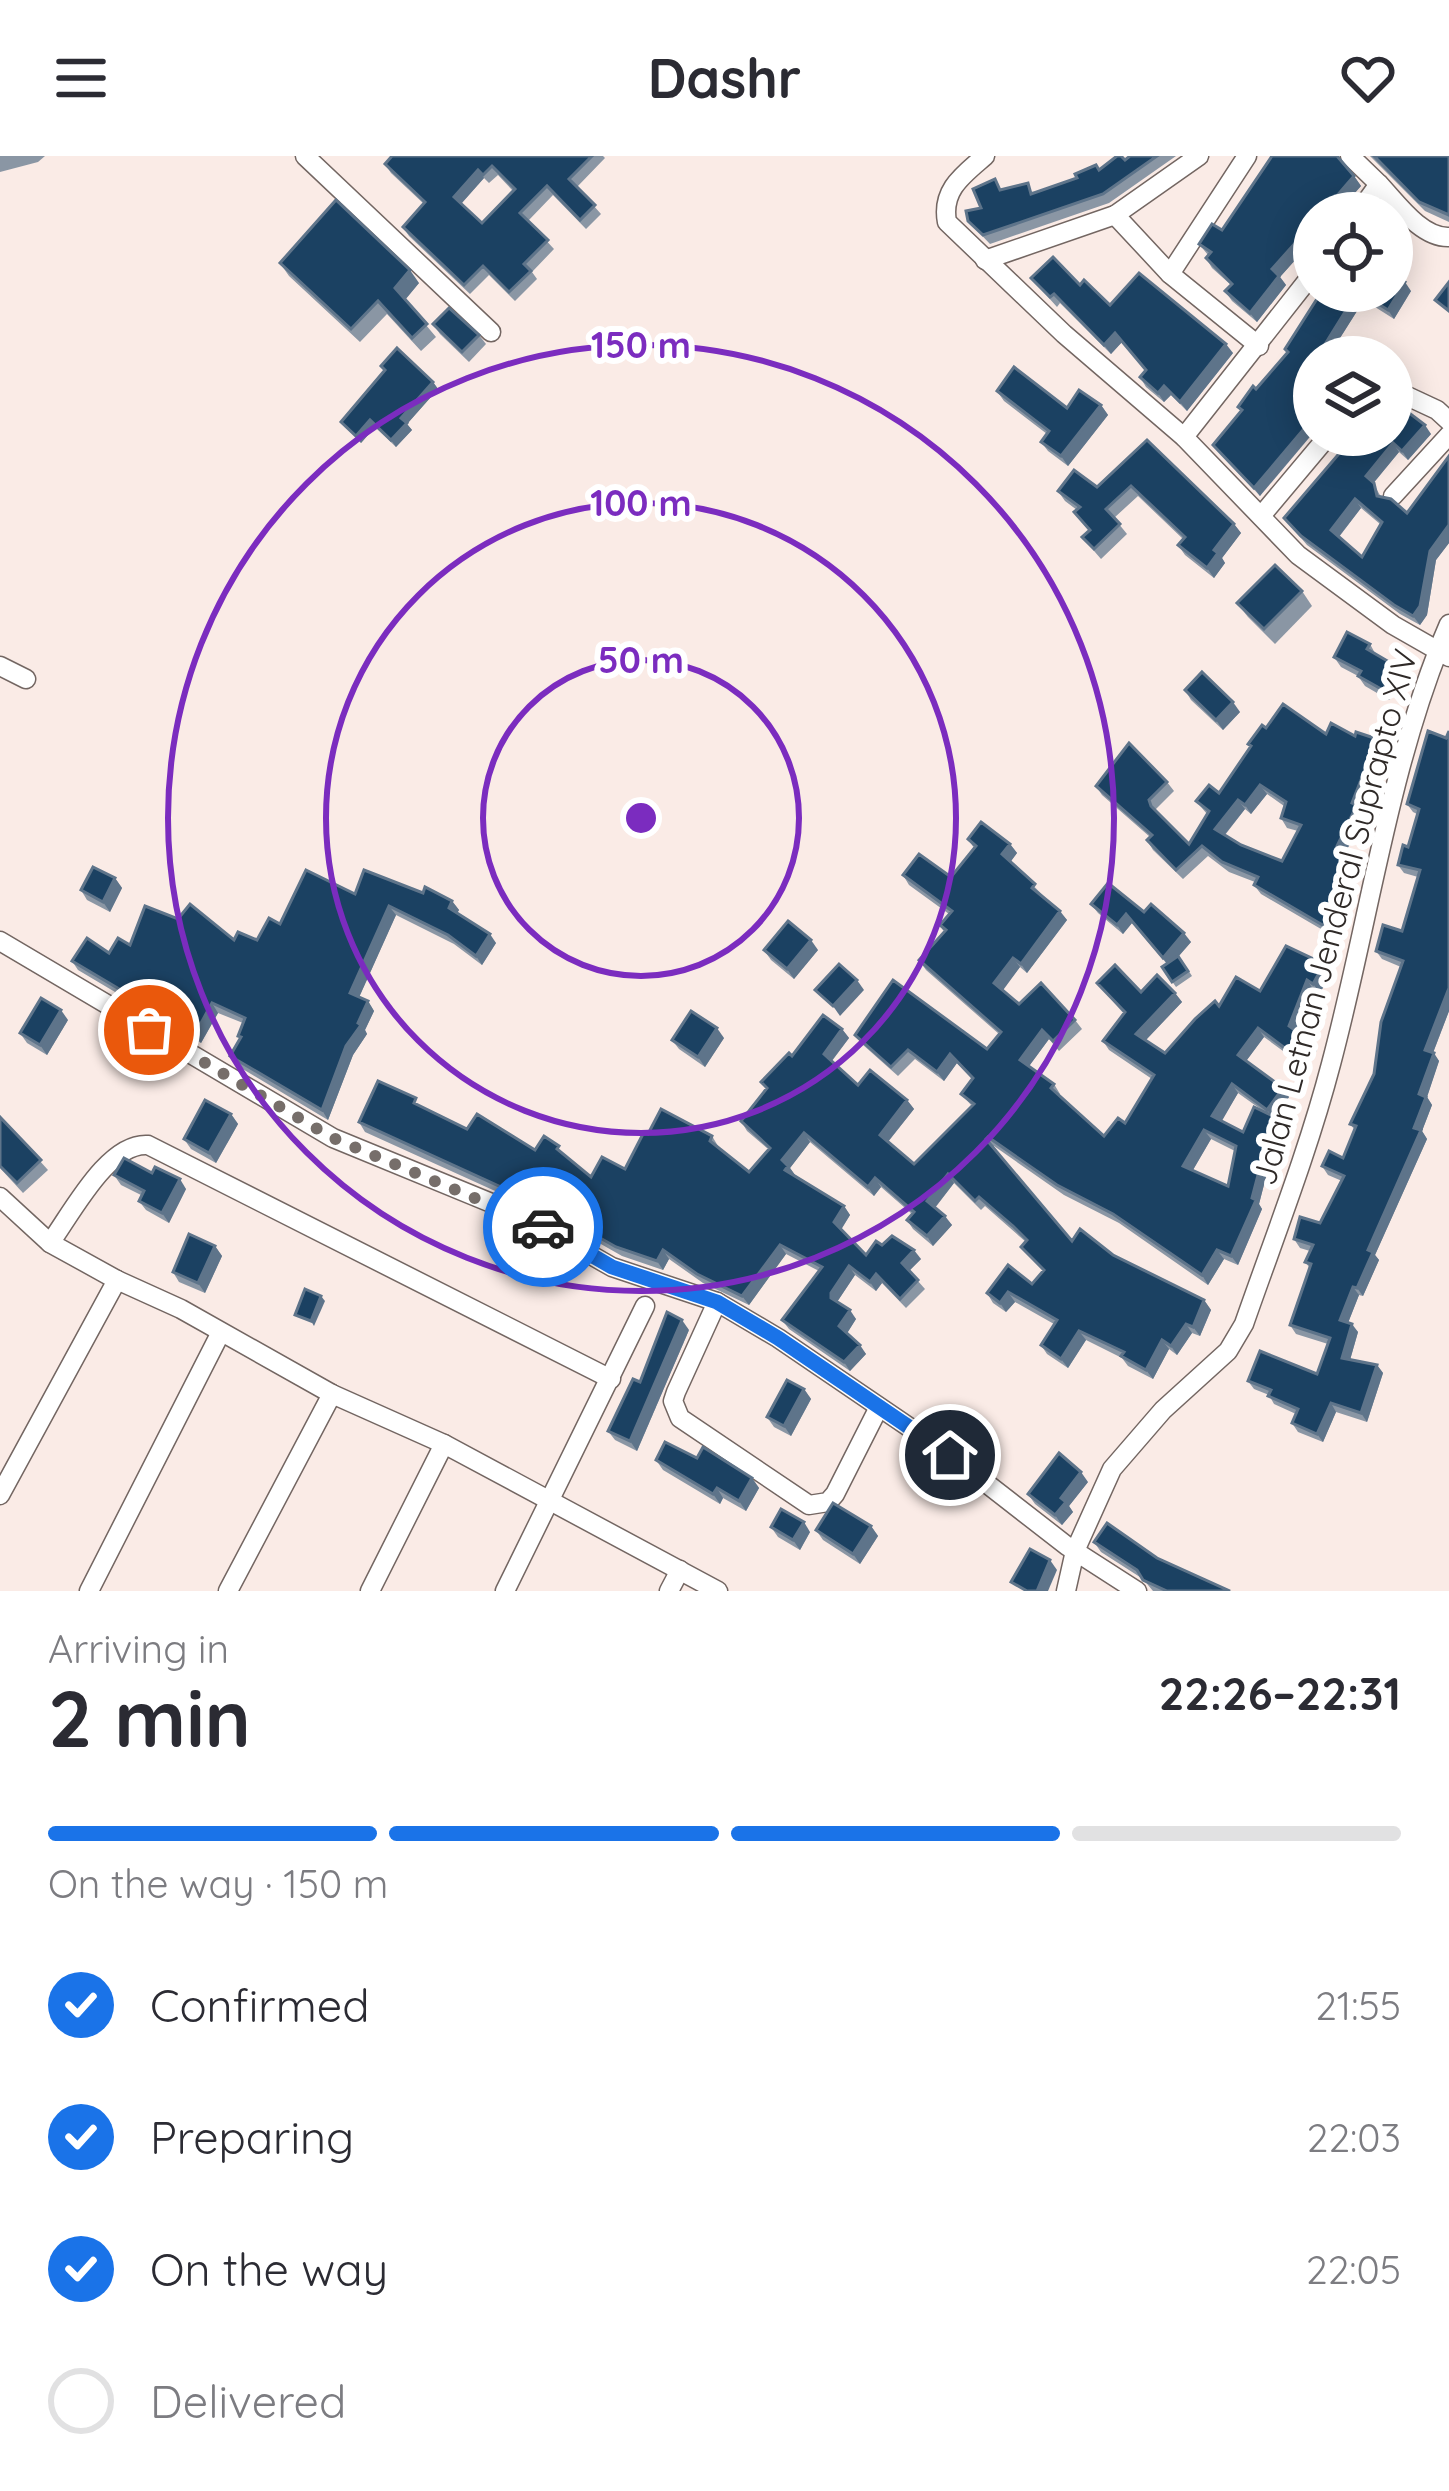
<!DOCTYPE html>
<meta charset="utf-8">
<style>
:root{--surface:#fff;--page:#f2f2f3;--text:#2b2b33;--muted:#7c7c81;--line:#e1e1e2;--accent:#1a73e8}
body{margin:0;font-family:Quicksand,sans-serif;background:var(--page);color:var(--text);height:100vh;display:flex;flex-direction:column;font-size:45px;white-space:nowrap}
*{box-sizing:border-box;margin:0}
p{font-size:39px;color:var(--muted)}
.icon{flex:none;width:66px;height:66px;fill:none;stroke:currentColor;stroke-width:2;stroke-linecap:round;stroke-linejoin:round}
.map{position:relative;height:1435px;overflow:hidden}
.sheet{display:flex;flex-direction:column;background:var(--surface);flex:1}
.sheet>*{flex:none}
.tools{position:absolute;left:1293px;top:36px;display:grid;gap:24px}
.tools a{display:grid;place-items:center;width:120px;height:120px;border-radius:50%;background:var(--surface);box-shadow:0 6px 30px #0003;font-size:60px}
.pin{position:absolute;display:grid;place-items:center;width:102px;height:102px;color:#fff;margin:-51px;border:6px solid #fff;border-radius:50%;box-shadow:0 3px 12px #0007}
.courier{position:absolute;display:grid;place-items:center;width:120px;height:120px;margin:-60px;border:9px solid #1a73e8;border-radius:50%;background:#fff;color:#222;box-shadow:0 3px 15px #0007}
.summary em{font-style:normal;font-weight:700}
.summary div{display:flex;flex-direction:column-reverse}
.summary{display:flex;align-items:center;justify-content:space-between;height:204px;padding:0 48px}
h1{font-size:78px;font-weight:700;line-height:90px}
.bar{display:grid;grid-template-columns:repeat(4,1fr);gap:18px 12px;align-content:center;height:144px;padding:0 48px}
.bar i{height:15px;border-radius:9px;background:var(--line)}
.bar .active{background:var(--accent)}
.bar p{grid-column:span 4}
ol{padding:0 48px;list-style:none}
li{display:flex;align-items:center;gap:36px;height:132px}
li p{margin-inline-start:auto}
li .icon{padding:12px;border-radius:50%;background:var(--accent);color:#fff;stroke-width:4}
li:last-child{color:var(--muted)}
li i{width:66px;height:66px;border:6px solid var(--line);border-radius:50%}
header{display:flex;justify-content:space-between;align-items:center;height:156px;padding:0 48px;background:var(--surface);font-size:54px;font-weight:700}
.map>svg:first-child{display:block}
.lines{fill:none;stroke-linecap:round;stroke-linejoin:round}
.minor-casing{stroke:#736662;stroke-width:21}
.minor{stroke:#fff;stroke-width:18}
.wall{fill:#8a96a4;fill-rule:evenodd}
.shaded-wall{fill:#5e748a}
.building{fill:#1b4162;stroke:#5e748a;stroke-width:3;fill-rule:evenodd}
.done{stroke:#766e6a;stroke-width:12;stroke-dasharray:0 21.6}
.route{stroke:#1a73e8;stroke-width:15}
.ring{fill:none;stroke:#7b2cbf;stroke-width:6}
.labels{text-anchor:middle;dominant-baseline:central;stroke-width:12;stroke-linejoin:round;paint-order:stroke}
.street-label{font-size:33px;fill:#2f2a28;stroke:#fff}
.centre{fill:#7b2cbf;stroke:#fff;stroke-width:6}
.ring-label{font-size:36px;text-anchor:middle;font-weight:bold;fill:#7b2cbf;stroke:#fff;stroke-width:12;stroke-linejoin:round;paint-order:stroke}
</style>
<header><svg class="icon" aria-label="menu" viewBox="0 0 24 24"><path d="M4 6h16M4 12h16M4 18h16"/></svg>Dashr<svg class="icon" aria-label="heart" viewBox="0 0 24 24"><path d="M12 20l-8-8c-3-5 5-10 8-4 3-6 11-1 8 4z"/></svg></header>
<div class="map">
<svg width="1449" height="1435" viewBox="0 0 1449 1435">
<rect width="100%" height="100%" fill="#faebe6"/>
<g class="lines">
<g class="minor-casing">
<g id="minor">
<polyline points="305,0 491,176"/>
<path d="M 985,0 C 963,19 941,34 947,66 L 1064,178 L 1184,281 L 1298,399 L 1393,469 L 1449,501"/>
<polyline points="1350,0 1379,28"/>
<path d="M 1358,57 L 1379,28 C 1397,47 1421,82 1449,81"/>
<polyline points="1115,59 1170,118 1259,190"/>
<polyline points="985,104 1115,59 1199,0"/>
<polyline points="1170,118 1247,0"/>
<polyline points="1392,233 1437,254 1449,265"/>
<polyline points="1184,281 1314,116"/>
<polyline points="1393,340 1449,279"/>
<polyline points="1261,360 1329,279"/>
<polyline points="0,510 26,523"/>
<polyline points="0,785 333,982 523,1060 612,1111 717,1146 778,1182 950,1299 1067,1390 1137,1435"/>
<polyline points="0,1041 50,1087 117,1124 181,1153 332,1238 444,1288 718,1435"/>
<path d="M 50,1087 C 72,1057 108,986 148,989 L 611,1223"/>
<polyline points="717,1146 676,1236 673,1245 680,1262 809,1349 828,1346 835,1338 879,1251"/>
<polyline points="0,1339 117,1124"/>
<polyline points="89,1435 220,1178"/>
<polyline points="228,1435 332,1238"/>
<polyline points="370,1435 444,1288"/>
<polyline points="505,1435 645,1150"/>
<polyline points="669,1435 680,1414"/>
<path d="M 1066,1435 L 1075,1395 L 1112,1313 L 1163,1254 L 1228,1195 L 1244,1168 C 1274,1082 1308,996 1331,908 C 1370,762 1389,607 1449,468"/>
</g>
</g>
<use href="#minor" class="minor"/>
</g>
<g class="wall">
<polygon points="0,0 45,0 38,6 0,16"/>
<path d="M 392,0 L 603,0 L 605,2 L 577,31 L 601,58 L 586,73 L 553,39 L 528,65 L 554,93 L 532,116 L 537,123 L 515,145 L 489,119 L 470,138 L 409,80 L 403,71 L 424,48 L 391,17 L 385,8 ZM 498,19 L 513,35 L 482,67 L 461,48 L 484,22 L 489,27 Z"/>
<polygon points="1130,0 1176,0 1109,47 990,88 968,65 1002,33 1035,36 1077,22 1096,9 1100,13 1125,4"/>
<polygon points="1370,0 1449,0 1449,66 1425,55"/>
<polygon points="1354,20 1361,30 1280,121 1286,129 1257,166 1232,145 1225,135 1231,129 1212,112 1206,102 1208,99 1199,88 1222,74"/>
<polygon points="1392,60 1404,74 1392,85"/>
<polygon points="280,107 419,127 405,144 436,181 421,195 387,158 360,186 289,120"/>
<polygon points="1031,122 1080,129 1110,149 1233,197 1187,255 1171,239 1164,246 1146,231 1140,221 1146,215 1122,186 1111,198 1060,147 1057,151"/>
<polygon points="1322,135 1411,135 1394,163 1364,144 1331,196 1260,340 1213,289 1241,256 1238,251 1287,197 1285,193"/>
<polygon points="433,168 479,179 486,188 469,206 440,178"/>
<polygon points="381,210 433,226 438,233 407,268 412,274 396,291 375,271 361,287 341,266 385,215"/>
<polygon points="997,235 1067,252 1101,249 1108,259 1068,310 1048,295 1041,286 1047,278 1004,245"/>
<path d="M 1405,260 L 1431,278 L 1408,304 L 1399,296 L 1373,327 L 1381,341 L 1407,357 L 1449,300 L 1449,387 L 1436,404 L 1427,459 L 1420,469 L 1400,458 L 1307,389 L 1284,362 ZM 1361,352 L 1380,368 L 1362,401 L 1339,381 Z"/>
<polygon points="1147,284 1234,368 1241,377 1222,402 1225,407 1214,422 1185,399 1178,389 1183,383 1138,340 1114,362 1127,378 1101,403 1082,381 1089,375 1074,356 1077,354 1065,345 1058,335 1097,331"/>
<polygon points="1302,435 1312,450 1275,488 1248,461 1237,447"/>
<polygon points="1370,488 1376,499 1396,510 1403,520 1389,544 1365,530 1358,520 1341,511 1334,501"/>
<polygon points="1185,534 1240,556 1223,574 1191,544"/>
<path d="M 1266,572 L 1326,578 L 1383,593 L 1360,653 L 1364,659 L 1346,695 L 1350,697 L 1357,706 L 1346,727 L 1353,737 L 1338,755 L 1343,762 L 1333,780 L 1261,738 L 1254,729 L 1255,726 L 1229,716 L 1208,700 L 1183,723 L 1153,694 L 1147,684 L 1150,681 L 1102,639 L 1096,630 L 1167,626 L 1174,635 L 1156,653 L 1156,655 L 1189,688 L 1207,658 L 1196,645 L 1219,637 ZM 1267,638 L 1284,650 L 1281,662 L 1287,672 L 1298,675 L 1282,705 L 1241,689 L 1225,679 L 1245,653 L 1251,658 Z"/>
<polygon points="1449,575 1449,855 1433,897 1439,905 1427,941 1432,949 1422,975 1427,983 1375,1099 1379,1104 1363,1140 1359,1139 1348,1167 1358,1176 1350,1204 1377,1209 1383,1217 1367,1266 1336,1256 1323,1286 1298,1276 1292,1267 1296,1258 1274,1248 1269,1239 1254,1233 1248,1225 1317,1218 1328,1188 1296,1178 1290,1169 1310,1112 1305,1106 1310,1095 1300,1092 1294,1083 1320,1067 1342,1025 1328,1019 1322,1010 1343,1002 1355,974 1350,968 1374,918 1401,811 1382,803 1376,795 1402,775 1418,721 1404,717 1398,709 1408,691 1417,658 1413,656 1407,648"/>
<path d="M 968,683 L 1010,688 L 1017,697 L 1010,706 L 1067,764 L 1027,817 L 1020,811 L 1002,834 L 1019,848 L 1075,864 L 1082,873 L 1059,895 L 1049,883 L 1029,910 L 1054,928 L 1060,938 L 1059,939 L 1104,980 L 1125,967 L 1152,923 L 1109,894 L 1103,885 L 1124,858 L 1097,827 L 1141,836 L 1175,837 L 1182,846 L 1146,884 L 1165,897 L 1219,850 L 1260,835 L 1331,817 L 1320,837 L 1313,833 L 1297,876 L 1317,894 L 1305,911 L 1264,881 L 1246,905 L 1283,932 L 1289,941 L 1275,961 L 1287,974 L 1278,992 L 1274,990 L 1259,1048 L 1262,1053 L 1238,1109 L 1224,1103 L 1208,1129 L 1119,1067 L 1064,1039 L 994,990 L 993,992 L 1072,1085 L 1113,1099 L 1204,1144 L 1211,1154 L 1200,1180 L 1192,1177 L 1177,1199 L 1169,1193 L 1153,1223 L 1128,1210 L 1122,1202 L 1086,1184 L 1068,1212 L 1047,1198 L 1041,1189 L 1054,1168 L 1015,1146 L 1006,1156 L 993,1147 L 987,1137 L 1032,1128 L 1043,1115 L 1021,1091 L 1026,1086 L 1019,1080 L 985,1050 L 981,1054 L 954,1027 L 935,1052 L 952,1069 L 933,1090 L 913,1073 L 907,1064 L 912,1058 L 881,1031 L 874,1040 L 810,986 L 790,1012 L 795,1019 L 844,1050 L 850,1059 L 841,1074 L 866,1099 L 882,1089 L 921,1103 L 909,1115 L 925,1133 L 906,1152 L 882,1127 L 876,1135 L 855,1119 L 837,1146 L 856,1163 L 847,1177 L 866,1198 L 850,1215 L 789,1173 L 782,1164 L 819,1115 L 786,1098 L 749,1149 L 703,1127 L 669,1103 L 663,1114 L 622,1100 L 555,1062 L 365,976 L 359,966 L 422,952 L 467,973 L 535,994 L 565,999 L 591,1021 L 625,1013 L 648,978 L 712,980 L 718,990 L 718,992 L 749,1016 L 768,993 L 747,975 L 741,965 L 766,933 L 761,926 L 792,900 L 842,873 L 849,882 L 832,905 L 858,929 L 907,944 L 914,953 L 888,986 L 914,1008 L 972,950 L 961,938 L 972,923 L 957,907 L 944,925 L 915,903 L 898,920 L 862,888 L 855,879 L 987,893 L 999,878 L 926,814 L 919,804 L 944,776 L 940,769 L 949,758 L 909,729 L 903,719 L 951,721 L 974,692 ZM 1238,937 L 1266,957 L 1243,976 L 1221,965 ZM 1211,983 L 1235,995 L 1228,1030 L 1193,1014 Z"/>
<polygon points="115,722 122,732 110,756 87,744 81,734"/>
<polygon points="423,737 452,745 459,754 457,757 496,787 482,809 454,788 396,759 359,841 368,845 374,855 365,874 367,878 353,899 328,964 236,909 230,900 240,883 238,880 243,867 218,857 201,887 78,814 72,805 109,797 130,789 257,784 280,768 355,738"/>
<polygon points="1091,748 1144,756 1191,786 1179,800 1192,820 1176,831 1162,811 1167,808 1132,767 1123,778 1098,757"/>
<polygon points="764,794 818,794 794,823 771,804"/>
<polygon points="68,864 47,899 27,887 20,877"/>
<polygon points="724,882 705,911 679,893 672,884"/>
<polygon points="231,958 238,968 216,1007 191,993 184,983"/>
<polygon points="0,961 48,1014 23,1037 0,1012"/>
<polygon points="152,1017 186,1033 169,1067 146,1054 139,1045 141,1039 121,1029 114,1019"/>
<polygon points="215,1090 222,1100 205,1137 179,1126 173,1116"/>
<polygon points="689,1174 637,1295 615,1284 608,1275 640,1226"/>
<polygon points="804,1233 811,1243 791,1280 774,1271 767,1261"/>
<polygon points="697,1302 752,1322 759,1332 746,1355 723,1342 720,1348 663,1314 656,1304"/>
<polygon points="1088,1326 1069,1350 1073,1356 1062,1369 1035,1348 1028,1338"/>
<polygon points="871,1370 878,1380 860,1408 823,1384 816,1374"/>
<polygon points="771,1371 810,1376 800,1394 778,1381"/>
<polygon points="1094,1386 1157,1402 1230,1435 1153,1435 1143,1423 1101,1396"/>
</g>
<g class="shaded-wall">
<polygon points="478,14 484,22 460,49 454,41"/>
<polygon points="1354,20 1361,30 1337,57 1322,57"/>
<polygon points="1314,66 1314,83 1280,121 1286,129 1257,166 1250,157 1272,113"/>
<polygon points="410,114 419,127 404,145 395,132"/>
<polygon points="1405,126 1411,135 1394,163 1388,154"/>
<polygon points="1358,135 1364,144 1330,198 1324,190"/>
<polygon points="1115,177 1122,186 1111,198 1104,189"/>
<polygon points="1226,188 1233,197 1187,255 1180,246"/>
<polygon points="433,226 438,233 407,268 412,274 396,291 391,284 401,262"/>
<polygon points="1164,230 1171,239 1164,246 1158,237"/>
<polygon points="1101,249 1108,259 1068,310 1061,300"/>
<polygon points="1314,261 1314,276 1260,340 1254,332"/>
<polygon points="370,264 375,271 361,287 356,280"/>
<polygon points="1425,269 1431,278 1408,304 1402,295"/>
<polygon points="1393,287 1399,296 1372,329 1366,320"/>
<polygon points="1355,343 1361,352 1337,383 1331,374"/>
<polygon points="1234,368 1241,377 1222,402 1225,407 1214,422 1207,412 1214,394"/>
<polygon points="1449,369 1449,387 1436,404 1427,459 1420,469 1413,460 1430,395"/>
<polygon points="1396,510 1403,520 1389,544 1383,534"/>
<polygon points="1233,546 1240,556 1223,574 1216,564"/>
<polygon points="1377,583 1383,593 1360,653 1364,659 1344,700 1337,690"/>
<polygon points="1260,629 1267,638 1251,658 1245,649"/>
<polygon points="1238,644 1245,653 1222,682 1215,673"/>
<polygon points="1010,688 1017,697 1009,708 1002,698"/>
<polygon points="1350,697 1357,706 1345,730 1347,727 1353,737 1338,755 1343,762 1333,780 1326,771 1329,749 1338,720"/>
<polygon points="115,722 122,732 110,756 103,746"/>
<polygon points="452,745 459,754 455,761 449,752"/>
<polygon points="389,750 396,759 357,846 350,837"/>
<polygon points="1060,755 1067,764 1027,817 1021,808"/>
<polygon points="1126,758 1132,767 1123,778 1117,769"/>
<polygon points="1184,777 1191,786 1169,811 1163,802"/>
<polygon points="490,778 496,787 482,809 476,800"/>
<polygon points="811,784 818,794 794,823 787,813"/>
<polygon points="1013,802 1020,811 1001,837 994,827"/>
<polygon points="1324,808 1331,817 1320,837 1313,828"/>
<polygon points="857,824 864,834 840,860 833,850"/>
<polygon points="1307,824 1313,833 1296,879 1289,870"/>
<polygon points="1449,832 1449,855 1431,902 1425,894"/>
<polygon points="1175,837 1182,846 1143,887 1136,878"/>
<polygon points="368,845 374,855 365,874 367,878 353,899 328,964 322,954 346,890"/>
<polygon points="212,847 218,857 201,887 195,878"/>
<polygon points="61,854 68,864 47,899 40,889"/>
<polygon points="717,872 724,882 705,911 698,901"/>
<polygon points="1258,872 1264,881 1244,908 1238,899"/>
<polygon points="842,873 849,882 830,907 824,898"/>
<polygon points="1042,874 1049,883 1027,913 1020,904"/>
<polygon points="1310,885 1317,894 1305,911 1298,902"/>
<polygon points="1434,897 1439,905 1427,941 1432,949 1422,975 1427,983 1375,1099 1379,1104 1363,1140 1357,1132 1368,1094 1414,972 1419,938"/>
<polygon points="950,898 957,907 944,925 937,916"/>
<polygon points="1232,928 1238,937 1219,970 1212,960"/>
<polygon points="1283,932 1289,941 1274,963 1267,954"/>
<polygon points="907,944 914,953 886,988 880,979"/>
<polygon points="231,958 238,968 216,1007 209,997"/>
<polygon points="1281,964 1287,974 1278,992 1272,983"/>
<polygon points="1204,974 1211,983 1190,1019 1183,1010"/>
<polygon points="804,977 810,986 790,1012 795,1019 785,1014 782,1004"/>
<polygon points="1268,981 1274,990 1259,1048 1262,1053 1238,1109 1231,1100 1252,1042"/>
<polygon points="948,1018 954,1027 933,1054 927,1045"/>
<polygon points="875,1022 881,1031 874,1040 868,1031"/>
<polygon points="180,1023 186,1033 169,1067 162,1057"/>
<polygon points="844,1050 850,1059 840,1075 834,1066"/>
<polygon points="945,1060 952,1069 933,1090 927,1080"/>
<polygon points="780,1089 786,1098 749,1149 742,1140"/>
<polygon points="215,1090 222,1100 205,1137 198,1127"/>
<polygon points="663,1094 669,1103 663,1114 657,1105"/>
<polygon points="914,1094 921,1103 908,1116 902,1107"/>
<polygon points="1217,1094 1224,1103 1208,1129 1202,1119"/>
<polygon points="849,1110 855,1119 837,1146 831,1142 831,1137"/>
<polygon points="876,1118 882,1127 876,1135 870,1126"/>
<polygon points="1353,1131 1359,1139 1346,1172 1340,1164"/>
<polygon points="1008,1136 1015,1146 1006,1156 1000,1147"/>
<polygon points="321,1140 325,1145 314,1170 311,1165"/>
<polygon points="1204,1144 1211,1154 1200,1180 1193,1171"/>
<polygon points="850,1154 856,1163 846,1179 839,1170"/>
<polygon points="682,1164 689,1174 637,1295 630,1285"/>
<polygon points="1186,1168 1192,1177 1177,1199 1171,1190"/>
<polygon points="1352,1168 1358,1176 1348,1211 1342,1202"/>
<polygon points="1079,1175 1086,1184 1068,1212 1061,1203"/>
<polygon points="1162,1184 1169,1193 1153,1223 1146,1214"/>
<polygon points="860,1189 866,1198 850,1215 844,1206"/>
<polygon points="1377,1209 1383,1217 1367,1266 1361,1257"/>
<polygon points="804,1233 811,1243 791,1280 784,1270"/>
<polygon points="1331,1247 1336,1256 1323,1286 1317,1278"/>
<polygon points="1081,1316 1088,1326 1069,1350 1073,1356 1062,1369 1055,1359 1061,1342"/>
<polygon points="752,1322 759,1332 746,1355 739,1345"/>
<polygon points="717,1332 723,1342 720,1348 713,1338"/>
<polygon points="804,1366 810,1376 800,1394 793,1384"/>
<polygon points="871,1370 878,1380 860,1408 853,1398"/>
<polygon points="1050,1404 1057,1414 1048,1435 1037,1435"/>
</g>
<g class="building">
<path d="M 392,0 L 592,0 L 569,23 L 595,49 L 580,64 L 547,30 L 520,57 L 548,84 L 524,108 L 531,115 L 509,136 L 483,110 L 464,129 L 403,71 L 425,46 L 385,8 ZM 492,10 L 515,33 L 482,67 L 454,41 L 478,14 L 483,19 Z"/>
<polygon points="1117,0 1121,0 1125,4 1130,0 1157,0 1103,38 983,79 968,65 966,55 981,52 973,33 995,23 1000,34 1028,27 1031,38 1077,22 1075,18 1096,9 1099,14"/>
<polygon points="1272,0 1337,0 1354,20 1322,57 1314,57 1314,66 1272,113 1279,120 1250,157 1225,135 1232,128 1206,102 1211,96 1199,88 1212,68 1222,74"/>
<polygon points="1374,0 1449,0 1449,59 1419,46"/>
<polygon points="336,44 410,114 395,132 427,168 412,182 378,145 351,173 280,107"/>
<polygon points="1379,47 1389,57 1368,57"/>
<polygon points="1053,101 1080,129 1084,124 1110,149 1139,117 1226,188 1180,246 1164,230 1158,237 1140,221 1146,214 1115,177 1104,189 1054,138 1050,141 1031,122"/>
<polygon points="1392,118 1405,126 1388,154 1358,135 1324,190 1338,201 1314,201 1314,261 1254,332 1213,289 1242,254 1238,251 1253,230 1256,233 1288,196 1285,193 1322,135 1392,135"/>
<polygon points="1449,126 1449,155 1435,144"/>
<polygon points="449,152 479,179 462,196 433,168"/>
<polygon points="397,192 433,226 401,262 407,267 391,284 370,264 356,280 341,266 385,214 381,210"/>
<polygon points="1014,211 1067,252 1079,234 1101,249 1061,300 1041,286 1049,275 997,235"/>
<path d="M 1392,248 L 1405,260 L 1408,256 L 1425,269 L 1402,295 L 1393,287 L 1366,320 L 1374,327 L 1377,340 L 1391,343 L 1407,357 L 1449,300 L 1449,369 L 1430,395 L 1420,450 L 1413,460 L 1394,449 L 1301,380 L 1284,362 L 1355,279 L 1392,279 ZM 1355,343 L 1382,366 L 1362,401 L 1331,374 Z"/>
<polygon points="1147,284 1234,368 1214,394 1218,397 1207,412 1178,389 1185,381 1131,330 1106,353 1120,368 1094,393 1082,381 1090,374 1074,356 1080,351 1058,335 1074,314 1097,331"/>
<polygon points="1275,409 1302,435 1264,473 1237,447"/>
<polygon points="1347,476 1370,488 1367,493 1396,510 1383,534 1358,520 1361,515 1334,501"/>
<polygon points="1202,516 1233,546 1216,564 1185,534"/>
<path d="M 1283,548 L 1326,578 L 1331,567 L 1355,580 L 1356,576 L 1377,583 L 1352,647 L 1357,649 L 1337,690 L 1350,697 L 1338,720 L 1347,727 L 1329,749 L 1337,753 L 1326,771 L 1254,729 L 1258,721 L 1222,706 L 1202,690 L 1176,714 L 1147,684 L 1152,679 L 1096,630 L 1129,587 L 1167,626 L 1149,644 L 1151,650 L 1189,688 L 1209,655 L 1196,645 L 1209,629 L 1219,637 L 1251,590 L 1248,588 L 1262,569 L 1266,572 ZM 1260,629 L 1286,646 L 1281,662 L 1301,669 L 1282,705 L 1241,689 L 1215,673 L 1238,644 L 1245,649 Z"/>
<polygon points="1428,575 1446,582 1449,575 1449,832 1425,894 1434,897 1419,938 1426,941 1414,972 1421,974 1368,1094 1373,1096 1357,1132 1353,1131 1340,1164 1352,1168 1342,1202 1377,1209 1361,1257 1331,1247 1317,1278 1292,1267 1298,1253 1268,1240 1271,1234 1248,1225 1260,1195 1317,1218 1330,1182 1290,1169 1311,1108 1305,1106 1313,1089 1294,1083 1300,1061 1320,1067 1344,1020 1322,1010 1329,995 1343,1002 1356,970 1350,968 1374,918 1381,866 1403,805 1376,795 1383,769 1402,775 1420,714 1398,709 1403,689 1408,691 1419,653 1407,648"/>
<path d="M 981,666 L 1010,688 L 1002,698 L 1035,728 L 1032,732 L 1060,755 L 1021,808 L 1013,802 L 994,827 L 1019,848 L 1041,827 L 1075,864 L 1053,885 L 1042,874 L 1020,904 L 1054,928 L 1051,932 L 1104,980 L 1118,962 L 1125,967 L 1154,919 L 1103,885 L 1125,856 L 1097,827 L 1115,809 L 1141,836 L 1157,819 L 1175,837 L 1136,878 L 1165,897 L 1195,863 L 1215,845 L 1219,850 L 1236,821 L 1260,835 L 1286,790 L 1324,808 L 1313,828 L 1307,824 L 1289,870 L 1310,885 L 1298,902 L 1258,872 L 1238,899 L 1283,932 L 1267,954 L 1232,928 L 1212,960 L 1243,976 L 1254,951 L 1281,964 L 1272,983 L 1268,981 L 1252,1042 L 1256,1044 L 1231,1100 L 1217,1094 L 1202,1119 L 1113,1058 L 1057,1029 L 988,981 L 986,983 L 1072,1085 L 1080,1073 L 1113,1099 L 1204,1144 L 1193,1171 L 1186,1168 L 1171,1190 L 1162,1184 L 1146,1214 L 1121,1200 L 1124,1196 L 1079,1175 L 1061,1203 L 1041,1189 L 1057,1164 L 1008,1136 L 1000,1147 L 987,1137 L 1008,1109 L 1032,1128 L 1044,1114 L 1021,1091 L 1027,1084 L 1013,1070 L 979,1041 L 975,1045 L 948,1018 L 927,1045 L 945,1060 L 927,1080 L 907,1064 L 914,1056 L 875,1022 L 868,1031 L 804,977 L 782,1004 L 788,1010 L 785,1014 L 844,1050 L 834,1066 L 866,1099 L 876,1085 L 882,1089 L 892,1080 L 914,1094 L 902,1107 L 918,1124 L 900,1143 L 876,1118 L 870,1126 L 849,1110 L 831,1137 L 831,1142 L 850,1154 L 839,1170 L 860,1189 L 844,1206 L 782,1164 L 822,1111 L 780,1089 L 742,1140 L 697,1118 L 663,1094 L 657,1105 L 616,1091 L 549,1053 L 359,966 L 378,925 L 416,942 L 414,947 L 467,973 L 477,958 L 535,994 L 544,980 L 559,990 L 557,993 L 591,1021 L 602,1001 L 625,1013 L 644,976 L 648,978 L 661,953 L 712,980 L 710,985 L 749,1016 L 770,992 L 741,965 L 767,932 L 761,926 L 789,897 L 792,900 L 823,859 L 842,873 L 824,898 L 858,929 L 870,914 L 907,944 L 880,979 L 914,1008 L 974,948 L 961,938 L 973,922 L 950,898 L 937,916 L 908,894 L 891,911 L 855,879 L 893,824 L 987,893 L 1001,876 L 919,804 L 946,774 L 940,769 L 952,755 L 903,719 L 919,698 L 951,721 L 976,690 L 968,683 ZM 1204,974 L 1236,990 L 1228,1030 L 1183,1010 Z"/>
<polygon points="93,711 115,722 103,746 81,734"/>
<polygon points="306,714 355,738 364,714 423,737 425,731 452,745 449,752 490,778 476,800 448,779 389,750 350,837 368,845 358,867 361,869 346,890 322,954 230,900 241,881 238,880 245,862 212,847 195,878 72,805 87,782 109,797 118,782 130,789 145,750 178,763 190,748 234,784 238,776 257,784 269,762 280,768"/>
<polygon points="1108,727 1144,756 1151,748 1184,777 1163,802 1126,758 1117,769 1091,748"/>
<polygon points="788,765 811,784 787,813 764,794"/>
<polygon points="1178,800 1188,815 1172,826 1162,811"/>
<polygon points="839,808 857,824 833,850 815,834"/>
<polygon points="41,842 61,854 40,889 20,877"/>
<polygon points="691,855 717,872 698,901 672,884"/>
<polygon points="205,944 231,958 209,997 184,983"/>
<polygon points="0,961 41,1004 17,1027 0,1010"/>
<polygon points="124,1002 152,1017 155,1011 180,1023 162,1057 139,1045 144,1035 114,1019"/>
<polygon points="189,1078 215,1090 198,1127 173,1116"/>
<polygon points="305,1133 321,1140 311,1165 295,1159"/>
<polygon points="667,1156 682,1164 630,1285 608,1275 633,1223 640,1226"/>
<polygon points="787,1224 804,1233 784,1270 767,1261"/>
<polygon points="665,1286 697,1302 703,1291 752,1322 739,1345 717,1332 713,1338 656,1304"/>
<polygon points="1059,1297 1081,1316 1061,1342 1066,1346 1055,1359 1028,1338"/>
<polygon points="833,1347 871,1370 853,1398 816,1374"/>
<polygon points="781,1353 804,1366 793,1384 771,1371"/>
<polygon points="1107,1367 1157,1402 1230,1435 1167,1435 1143,1424 1137,1414 1094,1386"/>
<polygon points="1030,1393 1050,1404 1037,1435 1027,1435 1011,1426"/>
</g>
<g class="lines">
<polyline class="done" points="149,874 333,982 543,1071"/>
<polyline class="route" points="543,1071 612,1111 717,1146 778,1182 950,1299"/>
</g>
<g class="ring">
<circle cx="641" cy="662" r="158"/>
<circle cx="641" cy="662" r="315"/>
<circle cx="641" cy="662" r="473"/>
</g>
<g class="labels">
<g class="street-label">
<text transform="translate(1334 761) rotate(-75)">Jalan Letnan Jenderal Suprapto XIV</text>
</g>
</g>
<circle cx="641" cy="662" r="18" class="centre"/>
<g class="ring-label">
<text x="641" y="202">150 m</text>
<text x="641" y="360">100 m</text>
<text x="641" y="517">50 m</text>
</g>
</svg>
<div class="tools">
<a><svg class="icon" aria-label="locate" viewBox="0 0 24 24"><circle cx="12" cy="12" r="6"/><path d="M12 2v4M12 18v4M2 12h4M18 12h4"/></svg></a>
<a><svg class="icon" aria-label="layers" viewBox="0 0 24 24"><path d="M12 4l9 5-9 5-9-5zM3 14l9 5 9-5"/></svg></a>
</div>
<div class="pin" style="left:149px;top:874px;background:#ea580c"><svg class="icon" aria-label="bag" viewBox="0 0 24 24"><path d="M5 8h14l-1 12H6zM9 8a3 3 0 0 1 6 0"/></svg></div>
<div class="pin" style="left:950px;top:1299px;background:#1f2937"><svg class="icon" aria-label="home" viewBox="0 0 24 24"><path d="M3 11l9-7 9 7M6 9v11h12V9"/></svg></div>
<div class="courier" style="left:543px;top:1071px"><svg class="icon" aria-label="car" viewBox="0 0 24 24"><path d="M5 17H2v-5l4-1 3-4h7l3 4 3 1v5h-3M9 17h6M6 11h13"/><circle cx="7" cy="17" r="2"/><circle cx="17" cy="17" r="2"/></svg></div>
</div>
<section class="sheet">
<div class="summary"><div><h1>2 min</h1><p>Arriving in</p></div><em>22:26–22:31</em></div>
<div class="bar"><i class="active"></i><i class="active"></i><i class="active"></i><i></i><p>On the way · 150 m</p></div>
<ol>
<li><svg class="icon" aria-label="check" viewBox="0 0 24 24"><path d="M5 12l5 5 9-10"/></svg>Confirmed<p>21:55</p></li>
<li><svg class="icon" aria-label="check" viewBox="0 0 24 24"><path d="M5 12l5 5 9-10"/></svg>Preparing<p>22:03</p></li>
<li><svg class="icon" aria-label="check" viewBox="0 0 24 24"><path d="M5 12l5 5 9-10"/></svg>On the way<p>22:05</p></li>
<li><i></i>Delivered</li>
</ol>
</section>
